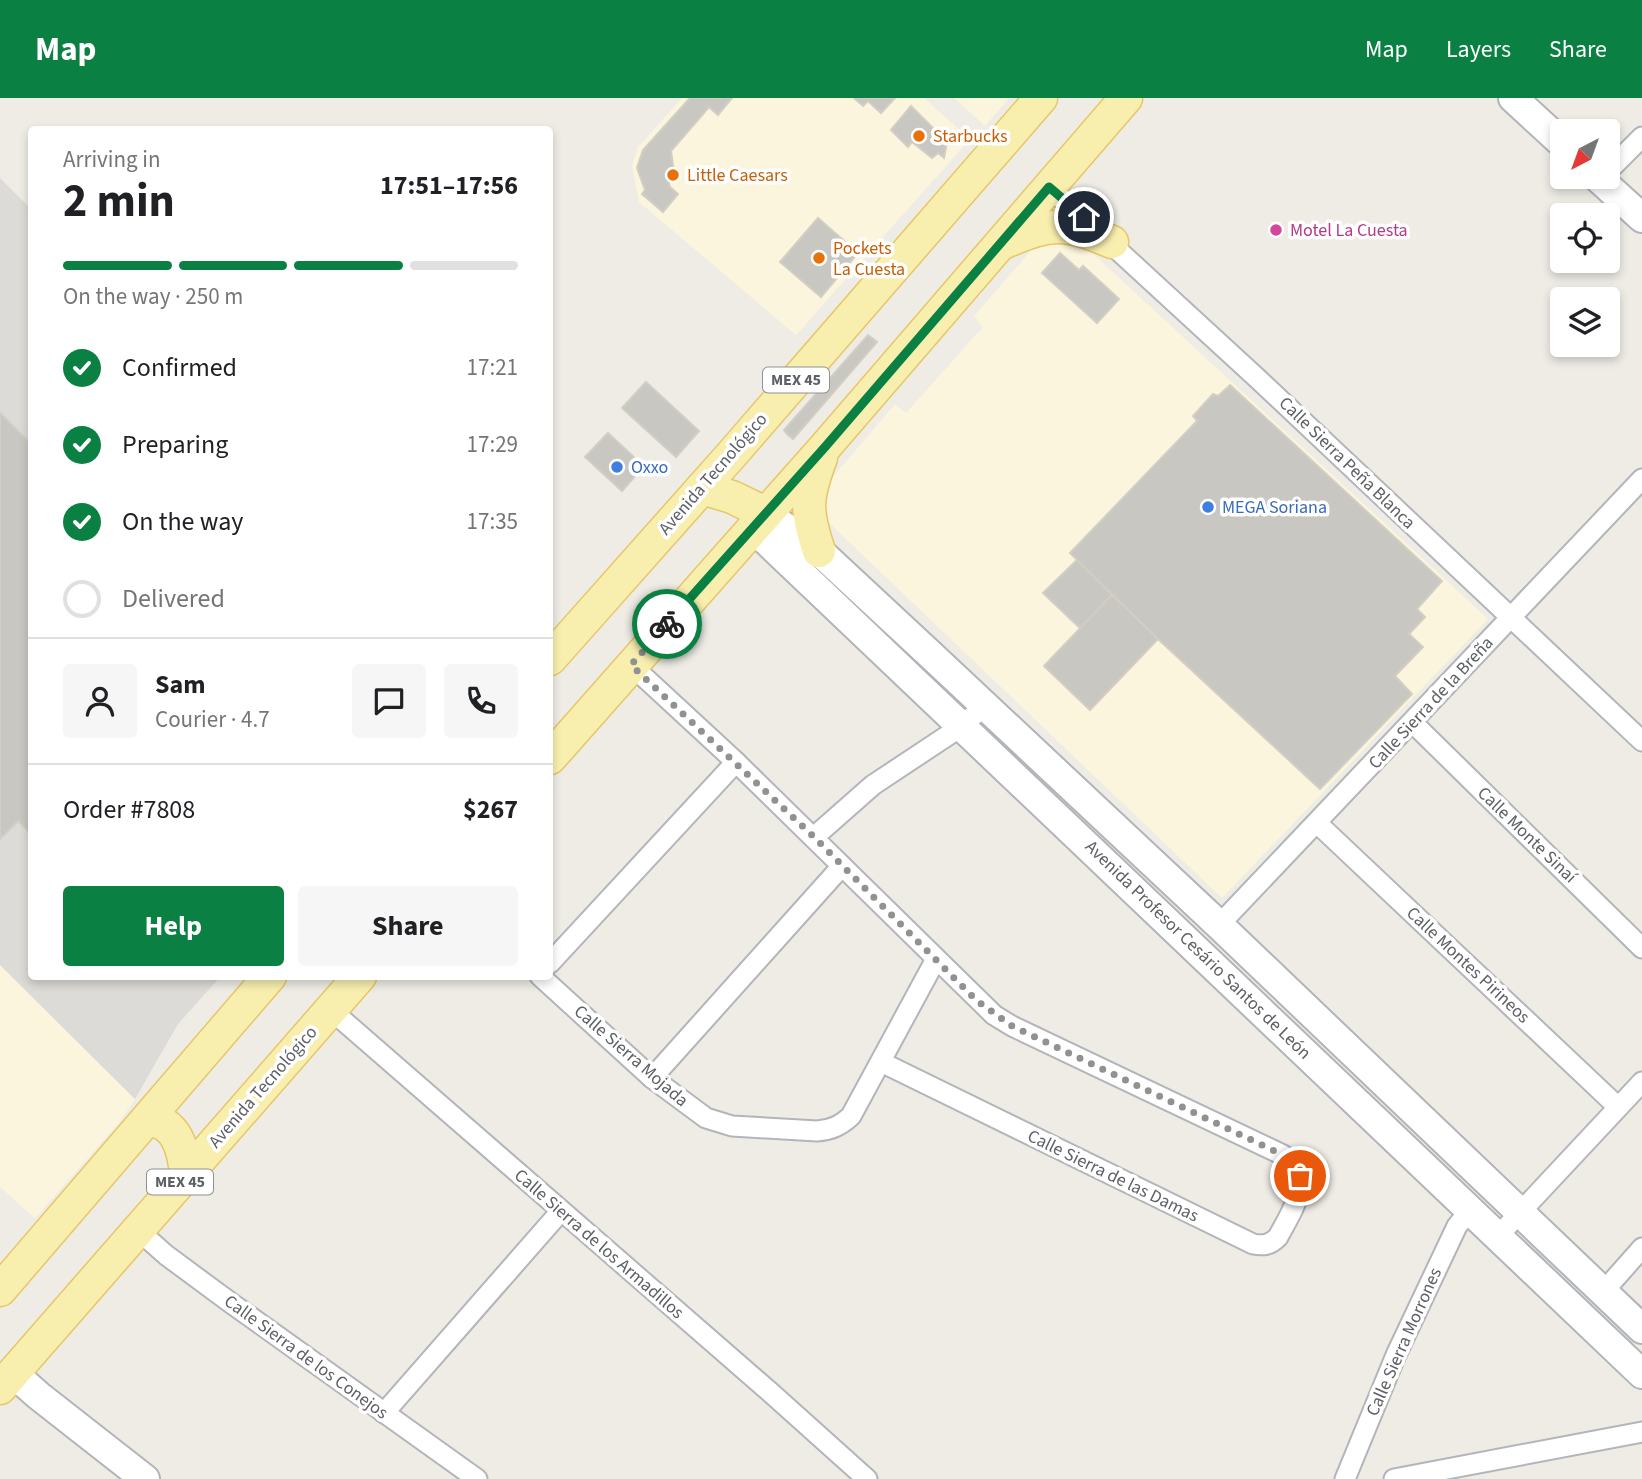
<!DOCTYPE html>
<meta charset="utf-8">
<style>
:root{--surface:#fff;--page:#f6f6f6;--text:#202124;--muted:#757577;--line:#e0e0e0;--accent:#0b8043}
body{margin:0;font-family:"Source Sans 3",sans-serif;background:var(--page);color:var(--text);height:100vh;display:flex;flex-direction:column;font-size:26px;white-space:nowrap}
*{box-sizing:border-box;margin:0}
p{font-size:23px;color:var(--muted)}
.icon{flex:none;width:38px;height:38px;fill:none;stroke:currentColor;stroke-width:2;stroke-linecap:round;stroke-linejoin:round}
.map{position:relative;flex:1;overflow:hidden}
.sheet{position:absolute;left:28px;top:28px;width:525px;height:854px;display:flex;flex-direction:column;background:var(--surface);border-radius:7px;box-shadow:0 4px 10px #0003}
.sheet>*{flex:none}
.needle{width:46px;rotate:221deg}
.controls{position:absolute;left:1550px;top:21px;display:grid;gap:14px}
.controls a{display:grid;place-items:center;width:70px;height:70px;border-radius:7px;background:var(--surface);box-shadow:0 4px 10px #0003;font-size:35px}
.pin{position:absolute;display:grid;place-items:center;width:60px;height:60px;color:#fff;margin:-30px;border:4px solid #fff;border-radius:50%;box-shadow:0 2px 7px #0007}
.courier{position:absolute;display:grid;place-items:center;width:70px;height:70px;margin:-35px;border:5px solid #0b8043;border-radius:50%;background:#fff;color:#222;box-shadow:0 2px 9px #0007}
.overview em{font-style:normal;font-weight:700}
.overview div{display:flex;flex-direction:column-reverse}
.overview{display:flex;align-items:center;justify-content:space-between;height:119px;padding:0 35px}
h1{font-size:46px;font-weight:700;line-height:52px}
.bar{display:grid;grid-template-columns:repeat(4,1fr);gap:10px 7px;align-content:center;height:84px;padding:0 35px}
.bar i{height:9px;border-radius:5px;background:var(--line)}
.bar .on{background:var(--accent)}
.bar p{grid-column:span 4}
.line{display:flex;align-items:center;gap:18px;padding:0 35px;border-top:2px solid var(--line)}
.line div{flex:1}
.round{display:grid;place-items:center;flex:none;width:74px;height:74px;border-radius:7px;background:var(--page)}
ol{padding:0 35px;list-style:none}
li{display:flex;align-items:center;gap:21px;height:77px}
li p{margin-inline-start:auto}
li .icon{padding:7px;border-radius:50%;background:var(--accent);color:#fff;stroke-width:4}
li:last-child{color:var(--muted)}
li i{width:38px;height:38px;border:4px solid var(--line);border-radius:50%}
.cta{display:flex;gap:14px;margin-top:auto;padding:14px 35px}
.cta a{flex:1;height:80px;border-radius:7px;background:var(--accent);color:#fff;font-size:28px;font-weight:700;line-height:80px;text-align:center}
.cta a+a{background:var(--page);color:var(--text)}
header{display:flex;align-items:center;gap:42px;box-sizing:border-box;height:98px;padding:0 35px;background:var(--accent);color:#fff}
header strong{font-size:33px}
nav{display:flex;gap:38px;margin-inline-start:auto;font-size:24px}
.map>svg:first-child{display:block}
.commercial{fill:#fbf5dd}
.industrial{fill:#dddbd7}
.building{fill:#c9c7c2;stroke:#d2cec4;stroke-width:2}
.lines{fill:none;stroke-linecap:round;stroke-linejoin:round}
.street-casing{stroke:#b2b5b9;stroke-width:23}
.secondary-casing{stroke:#b1b4b8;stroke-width:32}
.primary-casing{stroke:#e6c766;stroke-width:35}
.street{stroke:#fff;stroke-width:19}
.secondary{stroke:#fff;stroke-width:28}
.primary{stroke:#f8efaf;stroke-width:32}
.done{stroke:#909191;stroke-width:7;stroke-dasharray:0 12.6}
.route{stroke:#0b8043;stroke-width:9}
.food-dot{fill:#e8710a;stroke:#fff;stroke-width:2.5}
.hotel-dot{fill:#d1479c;stroke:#fff;stroke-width:2.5}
.shop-dot{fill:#3f7fe0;stroke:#fff;stroke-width:2.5}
.labels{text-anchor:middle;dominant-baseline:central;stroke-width:7;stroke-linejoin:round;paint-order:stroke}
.shield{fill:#fff;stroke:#8e9092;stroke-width:2}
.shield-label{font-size:16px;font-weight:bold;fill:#5d6064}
.food-label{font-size:18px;fill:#c56008;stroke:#fff;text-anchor:start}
.hotel-label{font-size:18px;fill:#b23c85;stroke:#fff;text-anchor:start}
.street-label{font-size:18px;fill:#5d6064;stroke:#fff}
.shop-label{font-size:18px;fill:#366cbe;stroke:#fff;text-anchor:start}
</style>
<header>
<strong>Map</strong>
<nav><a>Map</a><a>Layers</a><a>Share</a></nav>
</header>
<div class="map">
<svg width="1642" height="1381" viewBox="0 0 1642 1381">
<rect width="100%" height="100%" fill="#eeece5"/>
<g class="commercial">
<polygon points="682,0 924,0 970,41 796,237 639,104 632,68 638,49"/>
<polygon points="954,0 1009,0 985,28"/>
<polygon points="1046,142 1082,147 1090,153 1488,521 1222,800 825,421 824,389 895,306 906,315 983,229 974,218 1036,147"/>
<polygon points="0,867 135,1001 119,1025 35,1120 0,1089"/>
</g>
<polygon class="industrial" points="0,80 32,112 32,878 220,879 178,926 135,1001 0,867"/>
<g class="building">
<polygon points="690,0 732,0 718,17 709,9 671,53 674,74 667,79 670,89 678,96 663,114 642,96 645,92 637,70 643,52"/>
<polygon points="854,0 895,0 881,15 868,3 863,8"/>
<polygon points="911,8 947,44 944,60 938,55 932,60 912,44 908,49 891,32"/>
<polygon points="818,120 858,155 821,199 780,164"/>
<polygon points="1060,155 1079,172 1083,168 1119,201 1097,225 1042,175"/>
<polygon points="868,237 877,244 793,341 787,336 784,332"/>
<polygon points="646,284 699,333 676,359 622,310"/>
<polygon points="1230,287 1442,483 1417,511 1425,519 1409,536 1423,549 1395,578 1412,596 1320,691 1158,541 1070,455 1197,323 1193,318 1213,296 1218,298"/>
<polygon points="0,315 32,347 32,737 18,723 0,741"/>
<polygon points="608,335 637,362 638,375 622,393 585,359"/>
<polygon points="1077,462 1112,497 1080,530 1043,495"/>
<polygon points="1112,497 1158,541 1090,612 1044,568"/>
</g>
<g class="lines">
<g class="street-casing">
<g id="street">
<polyline points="1608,73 1642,39"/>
<polyline points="1049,89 1258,281 1642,643"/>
<path d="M 631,567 L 736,664 L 994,917 L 1012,928 L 1283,1057 C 1315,1081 1293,1111 1278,1139 C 1270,1147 1264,1148 1253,1146 L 881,964"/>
<polyline points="1412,624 1642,850"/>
<polyline points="1317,725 1618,1009"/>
<polyline points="814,739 873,687 962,628 984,608"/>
<polyline points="1219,827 1642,381"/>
<polyline points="550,865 736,664"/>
<path d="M 540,878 L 652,980 L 706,1020 L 732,1028 L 817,1033 C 831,1032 840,1028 851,1018 L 936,861"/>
<polyline points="331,912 770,1294 867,1381"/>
<polyline points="652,980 842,768"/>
<polyline points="138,1132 166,1157 231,1205 477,1381"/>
<polyline points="1499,1137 1642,984"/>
<polyline points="1603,1194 1642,1150"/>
<polyline points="384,1315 561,1113"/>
<polyline points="1345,1381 1396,1257 1457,1128 1471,1111"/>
<polyline points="1394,1381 1642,1334"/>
</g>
</g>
<g class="secondary-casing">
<g id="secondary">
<polyline points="1513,0 1563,46"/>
<polyline points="1597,79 1642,120"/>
<polyline points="765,415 819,453 933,559 1219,827 1642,1231"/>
<polyline points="753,430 1642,1276"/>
<polyline points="13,1275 39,1298 145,1381"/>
</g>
</g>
<g class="primary-casing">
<g id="primary">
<path d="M 1005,144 C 1053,124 1064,124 1112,144"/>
<polyline points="702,390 732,399 765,415"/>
<path d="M 819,453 C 805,412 806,400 821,360"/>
<polyline points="550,561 733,355 1041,0"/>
<polyline points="550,660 825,349 1126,0"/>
<path d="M 147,1022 C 177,1022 184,1053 186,1077"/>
<polyline points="0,1192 270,878"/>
<polyline points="0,1290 360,878"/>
</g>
</g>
<use href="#street" class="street"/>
<use href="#secondary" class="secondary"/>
<use href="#primary" class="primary"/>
</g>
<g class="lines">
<polyline class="done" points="667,526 631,567 814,739 976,902 1012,928 1283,1057 1292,1063 1300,1078"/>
<polyline class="route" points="667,526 825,349 1049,89 1084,119"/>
</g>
<g class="food-dot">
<circle cx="919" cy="38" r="7"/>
<circle cx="673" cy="77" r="7"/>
<circle cx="819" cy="160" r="7"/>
</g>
<circle class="hotel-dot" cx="1276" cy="132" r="7"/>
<g class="shop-dot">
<circle cx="617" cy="369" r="7"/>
<circle cx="1208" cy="409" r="7"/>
</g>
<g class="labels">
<g class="shield">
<rect x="763" y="269.5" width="66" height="25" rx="5"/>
<rect x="147" y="1071.5" width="66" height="25" rx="5"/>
</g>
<g class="shield-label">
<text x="796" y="282">MEX 45</text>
<text x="180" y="1084">MEX 45</text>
</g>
<g class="food-label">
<text x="933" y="38">Starbucks</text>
<text x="687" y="77">Little Caesars</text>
<text x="833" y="150">Pockets<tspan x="833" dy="21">La Cuesta</tspan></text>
</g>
<g class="hotel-label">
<text x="1290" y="132">Motel La Cuesta</text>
</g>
<g class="street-label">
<text transform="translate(1347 365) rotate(44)">Calle Sierra Peña Blanca</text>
<text transform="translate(713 376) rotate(-49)">Avenida Tecnológico</text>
<text transform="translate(1431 605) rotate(-47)">Calle Sierra de la Breña</text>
<text transform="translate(1527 737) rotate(44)">Calle Monte Sinaí</text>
<text transform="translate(1198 852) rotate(44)">Avenida Profesor Cesário Santos de León</text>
<text transform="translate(1468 867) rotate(43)">Calle Montes Pirineos</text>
<text transform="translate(631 958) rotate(41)">Calle Sierra Mojada</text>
<text transform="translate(263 989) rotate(-49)">Avenida Tecnológico</text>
<text transform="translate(1113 1078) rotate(26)">Calle Sierra de las Damas</text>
<text transform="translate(599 1146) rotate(41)">Calle Sierra de los Armadillos</text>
<text transform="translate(1404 1244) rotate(-66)">Calle Sierra Morrones</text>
<text transform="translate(306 1259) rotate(36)">Calle Sierra de los Conejos</text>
</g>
<g class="shop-label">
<text x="631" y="369">Oxxo</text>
<text x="1222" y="409">MEGA Soriana</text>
</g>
</g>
</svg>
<div class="controls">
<a><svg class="needle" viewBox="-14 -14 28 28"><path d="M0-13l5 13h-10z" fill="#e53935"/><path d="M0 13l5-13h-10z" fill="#757577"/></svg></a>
<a><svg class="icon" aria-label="locate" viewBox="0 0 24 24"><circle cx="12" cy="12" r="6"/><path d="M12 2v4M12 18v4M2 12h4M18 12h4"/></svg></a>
<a><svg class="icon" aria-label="layers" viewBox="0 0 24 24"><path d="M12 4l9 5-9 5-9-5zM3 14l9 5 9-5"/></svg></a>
</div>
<div class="pin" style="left:1300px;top:1078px;background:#ea580c"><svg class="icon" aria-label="bag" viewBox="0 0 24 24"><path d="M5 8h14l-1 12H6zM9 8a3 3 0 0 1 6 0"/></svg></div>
<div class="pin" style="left:1084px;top:119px;background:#1f2937"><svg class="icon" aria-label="home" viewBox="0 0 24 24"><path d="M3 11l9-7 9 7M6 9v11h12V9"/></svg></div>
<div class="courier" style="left:667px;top:526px"><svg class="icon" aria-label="bike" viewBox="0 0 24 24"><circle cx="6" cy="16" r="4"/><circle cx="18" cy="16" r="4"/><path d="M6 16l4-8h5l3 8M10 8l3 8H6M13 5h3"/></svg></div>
<section class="sheet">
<div class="overview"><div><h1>2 min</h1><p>Arriving in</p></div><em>17:51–17:56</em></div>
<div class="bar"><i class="on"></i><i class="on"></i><i class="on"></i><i></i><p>On the way · 250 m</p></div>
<ol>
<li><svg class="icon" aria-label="check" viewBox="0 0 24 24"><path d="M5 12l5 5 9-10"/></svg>Confirmed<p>17:21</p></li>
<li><svg class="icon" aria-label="check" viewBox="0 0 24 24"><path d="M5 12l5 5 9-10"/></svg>Preparing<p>17:29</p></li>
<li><svg class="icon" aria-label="check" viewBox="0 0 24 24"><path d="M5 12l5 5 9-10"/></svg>On the way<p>17:35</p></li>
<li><i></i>Delivered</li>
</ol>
<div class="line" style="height:126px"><a class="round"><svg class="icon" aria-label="person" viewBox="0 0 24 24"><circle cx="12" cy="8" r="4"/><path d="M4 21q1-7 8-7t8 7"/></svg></a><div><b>Sam</b><p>Courier · 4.7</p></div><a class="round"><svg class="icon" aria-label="chat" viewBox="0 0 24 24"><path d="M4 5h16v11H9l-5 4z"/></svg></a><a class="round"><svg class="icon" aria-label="phone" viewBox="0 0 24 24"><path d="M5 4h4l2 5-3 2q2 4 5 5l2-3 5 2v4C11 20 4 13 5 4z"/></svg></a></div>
<div class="line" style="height:91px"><div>Order #7808</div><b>$267</b></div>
<div class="cta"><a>Help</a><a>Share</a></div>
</section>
</div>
